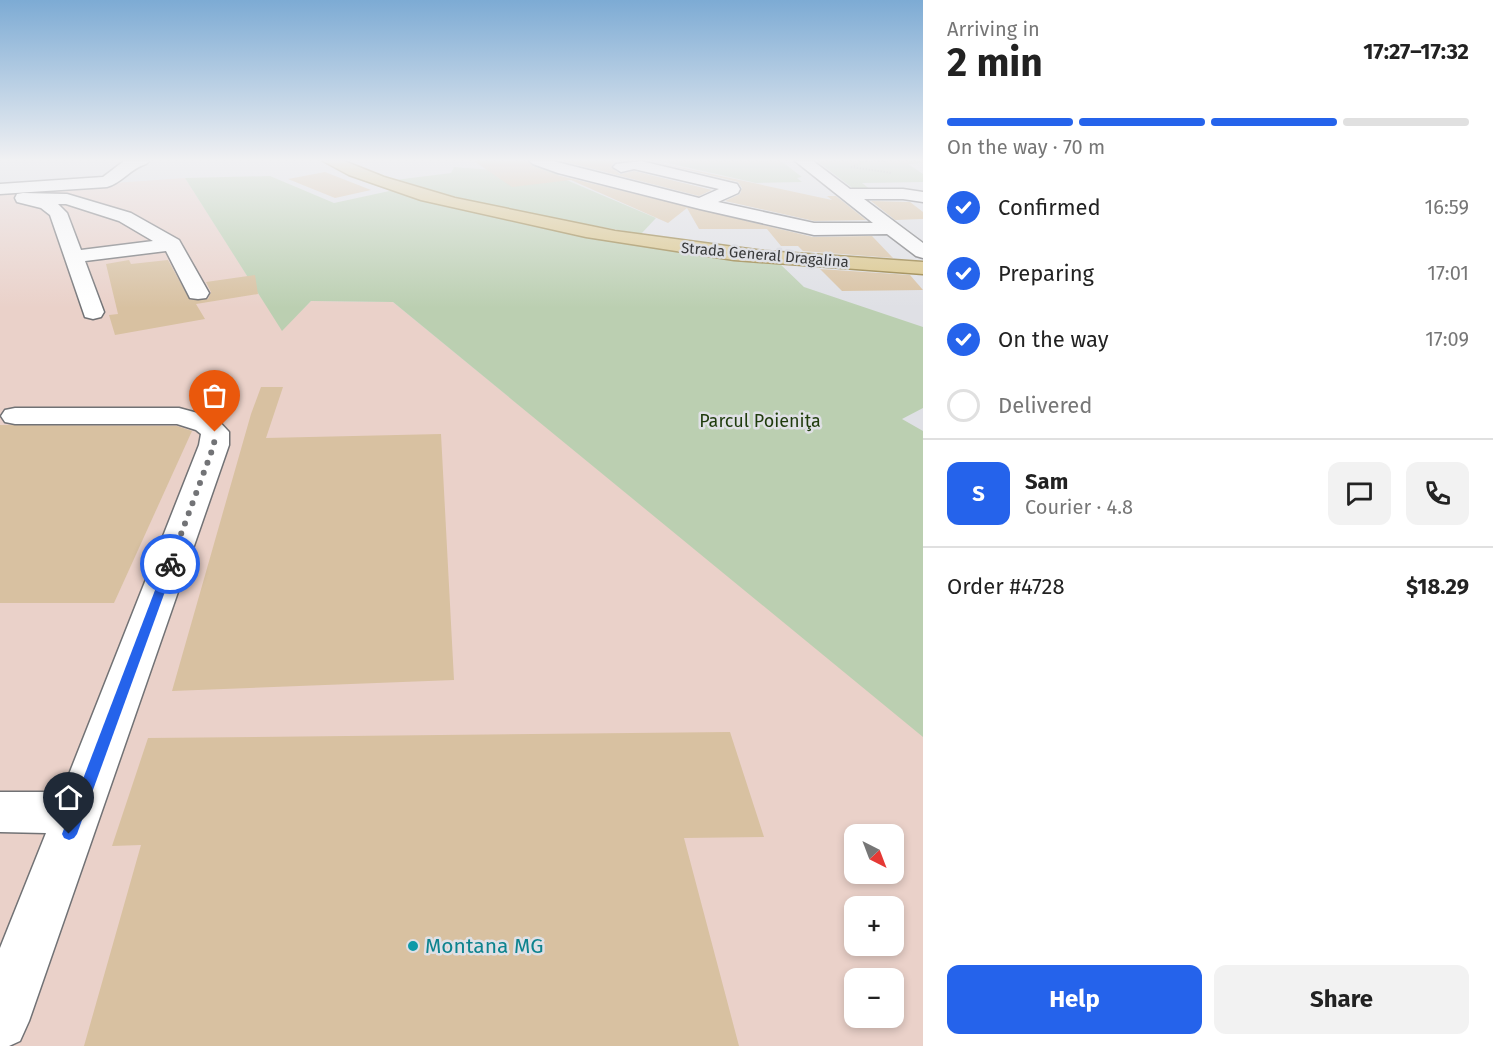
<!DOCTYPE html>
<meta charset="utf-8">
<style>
:root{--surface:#fff;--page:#f2f2f2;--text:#222;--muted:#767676;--line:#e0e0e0;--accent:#2563eb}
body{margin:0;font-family:"Fira Sans",sans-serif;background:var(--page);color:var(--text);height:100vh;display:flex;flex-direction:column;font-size:22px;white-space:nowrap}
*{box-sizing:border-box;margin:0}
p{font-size:20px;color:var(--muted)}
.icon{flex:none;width:33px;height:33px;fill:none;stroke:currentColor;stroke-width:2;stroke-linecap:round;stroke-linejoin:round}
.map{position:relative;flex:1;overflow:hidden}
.drawer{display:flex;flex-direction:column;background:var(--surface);width:570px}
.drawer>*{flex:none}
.needle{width:39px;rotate:138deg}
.fabs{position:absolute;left:844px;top:824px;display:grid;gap:12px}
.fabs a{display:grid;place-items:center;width:60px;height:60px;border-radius:12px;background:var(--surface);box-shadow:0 3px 9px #0003;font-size:30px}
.pin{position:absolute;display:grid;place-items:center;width:51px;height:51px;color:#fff;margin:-62px -26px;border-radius:50% 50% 50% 0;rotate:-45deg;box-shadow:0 0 6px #0007}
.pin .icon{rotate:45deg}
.courier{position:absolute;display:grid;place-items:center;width:60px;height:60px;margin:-30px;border:4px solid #2563eb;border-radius:50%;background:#fff;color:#222;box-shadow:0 2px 8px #0007}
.overview em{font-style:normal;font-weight:700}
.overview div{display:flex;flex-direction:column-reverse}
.overview{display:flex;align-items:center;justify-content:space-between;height:102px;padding:0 24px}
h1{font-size:39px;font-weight:700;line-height:45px}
.bar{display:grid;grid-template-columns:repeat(4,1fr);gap:9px 6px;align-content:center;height:72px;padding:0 24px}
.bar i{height:8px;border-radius:4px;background:var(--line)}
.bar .on{background:var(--accent)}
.bar p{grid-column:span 4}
.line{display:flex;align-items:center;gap:15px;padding:0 24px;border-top:2px solid var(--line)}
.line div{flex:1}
.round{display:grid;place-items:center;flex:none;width:63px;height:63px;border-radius:12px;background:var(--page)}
ol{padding:0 24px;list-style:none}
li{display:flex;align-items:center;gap:18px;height:66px}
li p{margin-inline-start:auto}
li .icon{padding:6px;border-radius:50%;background:var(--accent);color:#fff;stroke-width:4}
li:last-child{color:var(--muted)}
li i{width:33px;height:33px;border:3px solid var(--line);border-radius:50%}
.button{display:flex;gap:12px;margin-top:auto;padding:12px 24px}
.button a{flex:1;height:69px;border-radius:12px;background:var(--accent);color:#fff;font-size:24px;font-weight:700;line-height:69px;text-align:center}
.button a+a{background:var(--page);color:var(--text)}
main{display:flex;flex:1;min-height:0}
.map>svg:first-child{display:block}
.industrial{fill:#ead1c9;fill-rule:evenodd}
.green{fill:#bbcfb1}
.building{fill:#d8c1a1}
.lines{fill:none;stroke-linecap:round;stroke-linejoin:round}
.minor-casing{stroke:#717275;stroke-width:3}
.major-casing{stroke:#927b38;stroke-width:3}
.path{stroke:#9fa0a4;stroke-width:2;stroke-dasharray:1 2;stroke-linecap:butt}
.minor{fill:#fff;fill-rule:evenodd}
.major{fill:#dac587;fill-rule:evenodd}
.route{fill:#2563eb}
.done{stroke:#727376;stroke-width:6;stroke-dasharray:0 10.8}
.culture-dot{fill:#0f9aa8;stroke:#dfe0e5;stroke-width:2}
.labels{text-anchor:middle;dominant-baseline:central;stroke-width:5;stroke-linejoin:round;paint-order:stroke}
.far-street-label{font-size:15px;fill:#38393a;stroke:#dfe0e5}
.park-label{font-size:18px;fill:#1f3b0c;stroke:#dfe0e5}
.near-culture-label{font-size:21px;fill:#0d838f;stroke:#dfe0e5;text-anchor:start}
</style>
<main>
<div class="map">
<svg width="923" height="1046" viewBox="0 0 923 1046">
<rect width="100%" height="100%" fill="#dfe0e5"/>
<path class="industrial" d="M 185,178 L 282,330 L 311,301 L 393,302 L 921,734 L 923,737 L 923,1046 L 0,1046 L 0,191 ZM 855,834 L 894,834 L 894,873 L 855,873 ZM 855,906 L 894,906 L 894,945 L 855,945 ZM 855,978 L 894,978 L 894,1017 L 855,1017 Z"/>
<g class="green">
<path d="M 526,161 L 560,174 L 557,176 L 656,218 L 641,234 C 558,219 475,205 395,180 L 451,173 L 454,167 L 493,170 Z"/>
<polygon points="659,161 781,161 802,177 797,178 802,182 756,183"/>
<polygon points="817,161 923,161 923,163 908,164 923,174 923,182 862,183 871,190 855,190"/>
<polygon points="270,176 334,203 394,190 483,214 579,235 778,262 804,287 923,327 923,408 902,419 923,431 923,737 393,302 311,301 282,331 185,178"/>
</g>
<g class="building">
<polygon points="474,161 528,161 532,166 557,175 813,237 872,236 893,258 803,251 798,246 781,246 767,229 699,229 687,208 668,223 571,180 512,187"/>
<polygon points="562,161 621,161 614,162 611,167 620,174 634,171 712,190 699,196"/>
<polygon points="651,161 832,200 827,196 836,196 866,220 814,221 725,201 740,194 742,188 738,182"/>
<polygon points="325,172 371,190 335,198 288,179"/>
<polygon points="871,201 910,202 923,212 923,219 895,220"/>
<polygon points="129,260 131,264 168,260 190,300 208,299 211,292 206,282 255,275 258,294 196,304 205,319 115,335 109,315 118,314 106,264"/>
<polygon points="820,269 910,275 923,290 842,291"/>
<polygon points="261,387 283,387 266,438 441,434 454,680 172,691 251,414"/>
<polygon points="0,425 177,426 192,431 114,603 0,603"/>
<polygon points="730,732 764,837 684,838 739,1046 84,1046 141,845 112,846 148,738"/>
</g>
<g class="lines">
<g class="minor-casing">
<g id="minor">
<path d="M 124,161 L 149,161 L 146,164 C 131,168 122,183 107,187 L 0,194 L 0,184 L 103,177 Z"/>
<polygon points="530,161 553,161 699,198 719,189 634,169 621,172 613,167 616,164 641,161 737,184 740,189 738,193 718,202 814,223 873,223 795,161 813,161 850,189 903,189 923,192 923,202 903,199 864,199 923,243 923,258 916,256 887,234 814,235 700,209 558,173 533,164"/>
<path d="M 23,193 L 67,194 L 131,213 L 179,240 L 209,293 L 206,298 L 198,299 L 190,298 L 166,251 L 85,261 L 104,312 L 101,317 L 93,319 L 85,317 L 50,215 L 41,208 L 17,202 L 15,198 L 17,194 ZM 58,204 L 66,204 L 119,221 L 153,241 L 81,250 L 67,213 Z"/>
<polygon points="15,408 179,408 216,418 229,432 229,445 29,1021 20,1041 9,1046 0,1046 0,948 46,833 0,832 0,792 62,792 199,445 201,434 196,430 177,424 15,424 5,422 1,416 5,410"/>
</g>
</g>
<g class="major-casing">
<polygon id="major" points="323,161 344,161 384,177 455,198 615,231 764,251 923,262 923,274 734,260 586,237 421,200 349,175"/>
</g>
<g class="path">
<polyline points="860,161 888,161"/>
<polyline points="854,166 867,161"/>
<polyline points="851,167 892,173"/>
</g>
<use href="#minor" class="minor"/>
<use href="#major" class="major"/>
</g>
<linearGradient id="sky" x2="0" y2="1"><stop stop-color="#7dabd4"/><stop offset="0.52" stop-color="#f1f1f3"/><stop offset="1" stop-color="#f1f1f3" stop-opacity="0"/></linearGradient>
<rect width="923" height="308" fill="url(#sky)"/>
<polygon class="route" points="170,561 175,564 77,834 74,838 69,840 64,838 62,834 165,564"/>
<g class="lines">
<polyline class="done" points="170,564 214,445 215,432"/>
</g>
<circle class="culture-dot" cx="413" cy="946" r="6"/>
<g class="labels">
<g class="far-street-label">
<text transform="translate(765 255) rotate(5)">Strada General Dragalina</text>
</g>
<g class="park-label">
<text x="760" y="421">Parcul Poieniţa</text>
</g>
<g class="near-culture-label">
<text x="425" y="946">Montana MG</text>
</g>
</g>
</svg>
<div class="fabs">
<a><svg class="needle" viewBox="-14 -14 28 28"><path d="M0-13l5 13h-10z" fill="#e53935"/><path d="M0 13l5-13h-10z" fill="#767676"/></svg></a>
<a>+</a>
<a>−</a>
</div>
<div class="pin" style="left:215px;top:432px;background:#ea580c"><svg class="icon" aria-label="bag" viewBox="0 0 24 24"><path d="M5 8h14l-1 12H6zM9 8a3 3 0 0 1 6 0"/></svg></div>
<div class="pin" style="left:69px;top:834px;background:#1f2937"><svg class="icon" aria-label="home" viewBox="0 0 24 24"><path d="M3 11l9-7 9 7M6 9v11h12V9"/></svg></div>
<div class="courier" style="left:170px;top:564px"><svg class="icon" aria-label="bike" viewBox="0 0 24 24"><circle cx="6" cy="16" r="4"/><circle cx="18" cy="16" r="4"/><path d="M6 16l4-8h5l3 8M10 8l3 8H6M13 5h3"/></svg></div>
</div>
<section class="drawer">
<div class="overview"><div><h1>2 min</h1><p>Arriving in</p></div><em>17:27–17:32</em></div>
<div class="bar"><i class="on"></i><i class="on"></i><i class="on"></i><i></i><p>On the way · 70 m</p></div>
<ol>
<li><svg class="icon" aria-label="check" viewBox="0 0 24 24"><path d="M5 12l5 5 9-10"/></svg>Confirmed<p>16:59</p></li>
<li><svg class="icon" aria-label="check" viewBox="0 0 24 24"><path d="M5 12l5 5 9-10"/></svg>Preparing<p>17:01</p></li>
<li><svg class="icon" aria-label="check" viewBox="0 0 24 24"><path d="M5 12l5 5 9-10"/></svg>On the way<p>17:09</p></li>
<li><i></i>Delivered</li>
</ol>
<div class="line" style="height:108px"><b class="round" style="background:var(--accent);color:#fff">S</b><div><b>Sam</b><p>Courier · 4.8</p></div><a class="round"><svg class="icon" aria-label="chat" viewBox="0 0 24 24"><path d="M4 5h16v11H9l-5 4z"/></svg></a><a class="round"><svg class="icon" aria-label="phone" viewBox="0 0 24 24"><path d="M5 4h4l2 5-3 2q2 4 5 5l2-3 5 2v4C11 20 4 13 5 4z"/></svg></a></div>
<div class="line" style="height:78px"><div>Order #4728</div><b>$18.29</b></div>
<div class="button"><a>Help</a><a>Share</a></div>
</section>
</main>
